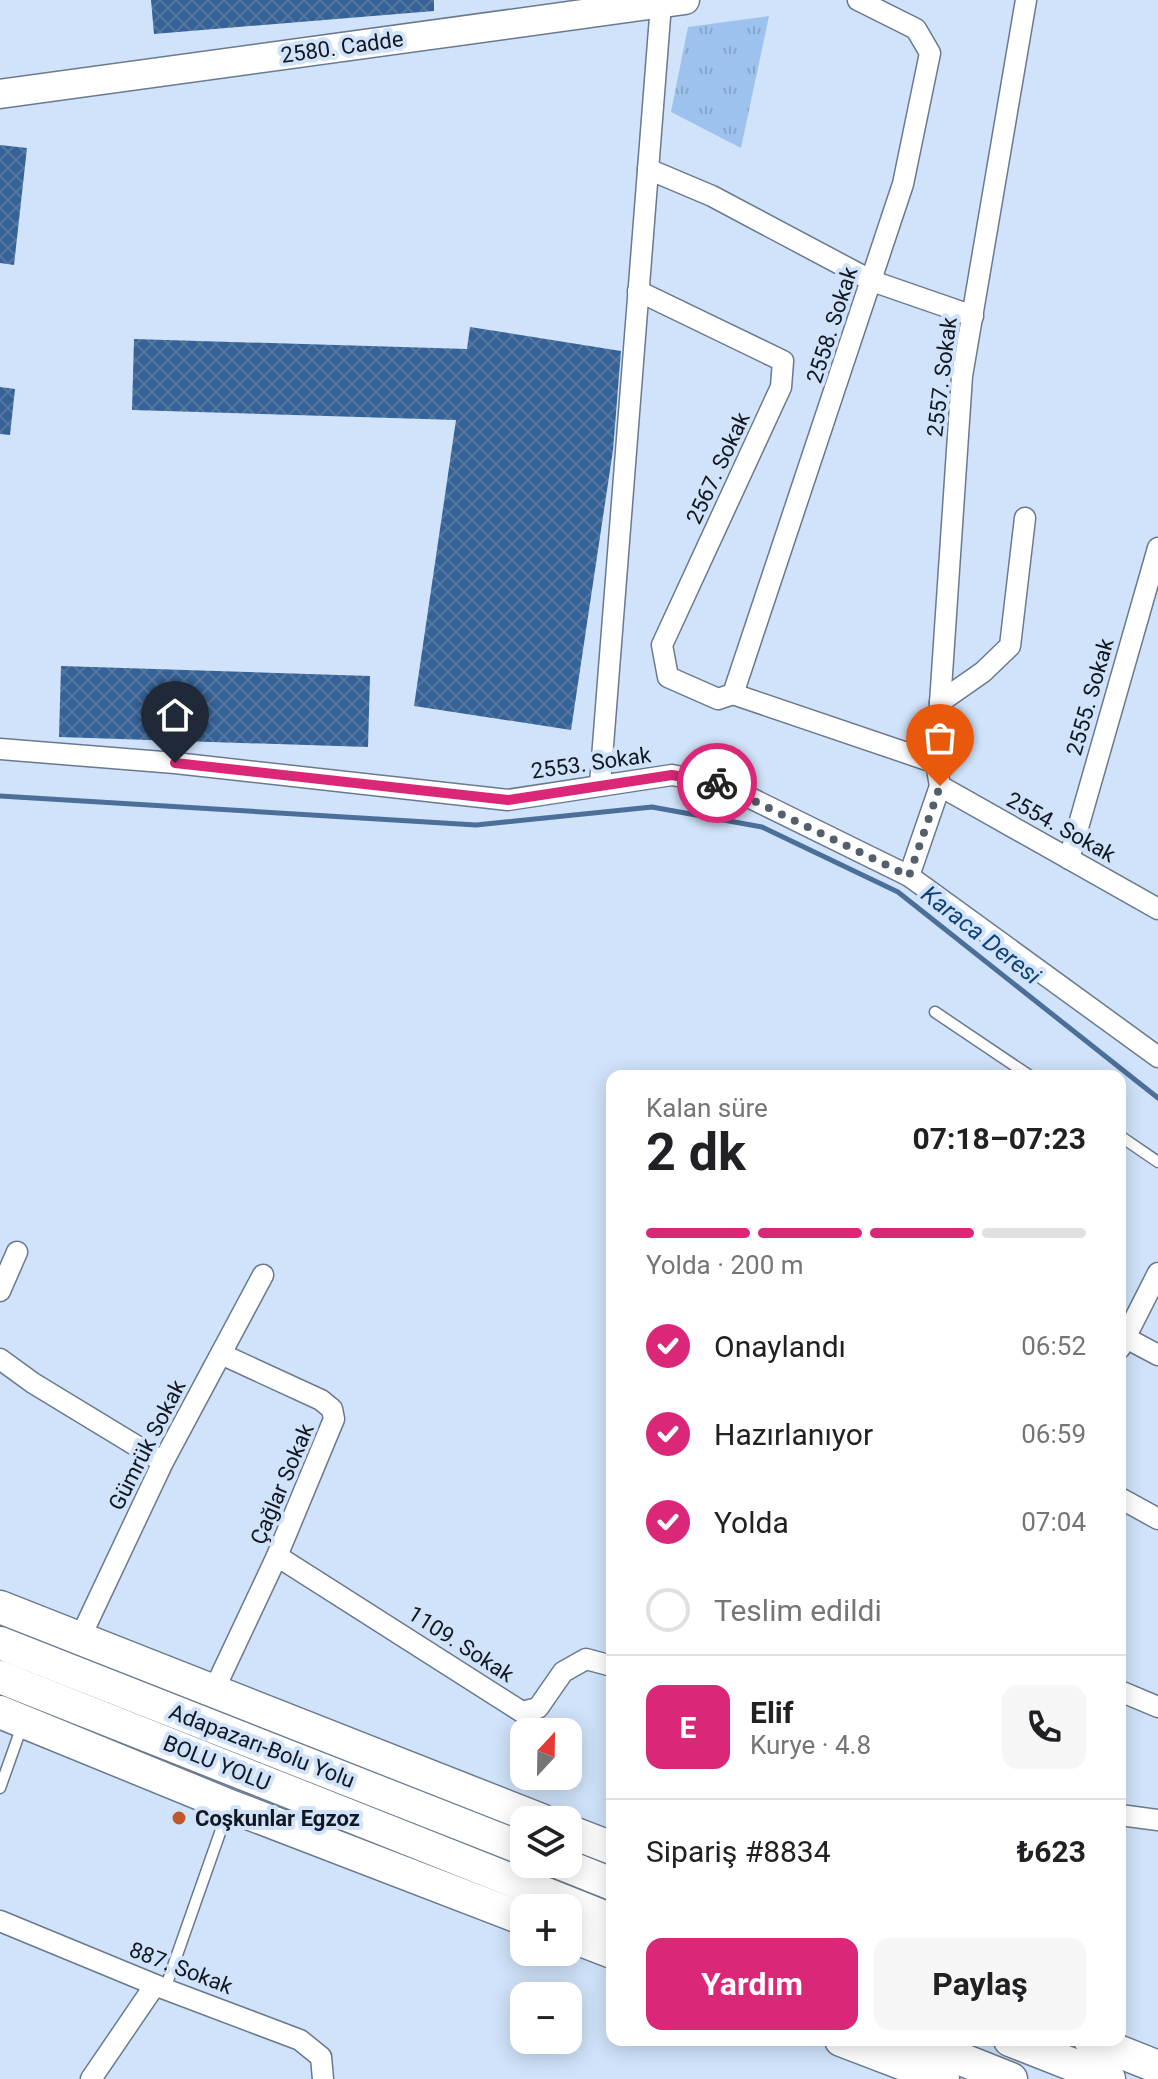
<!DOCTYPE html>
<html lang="tr">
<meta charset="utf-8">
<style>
:root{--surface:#fff;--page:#f6f6f6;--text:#202124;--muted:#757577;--line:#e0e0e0;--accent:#db2777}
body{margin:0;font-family:Roboto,sans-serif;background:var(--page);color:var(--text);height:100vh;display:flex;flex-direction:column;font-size:30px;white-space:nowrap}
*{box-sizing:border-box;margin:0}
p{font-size:26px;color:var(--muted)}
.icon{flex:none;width:44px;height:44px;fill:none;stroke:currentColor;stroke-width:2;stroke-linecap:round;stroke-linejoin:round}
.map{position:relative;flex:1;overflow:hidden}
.panel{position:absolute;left:606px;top:1070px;width:520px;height:976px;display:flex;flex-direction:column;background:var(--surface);border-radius:16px;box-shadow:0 4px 20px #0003}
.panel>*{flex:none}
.needle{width:52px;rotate:22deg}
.tools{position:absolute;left:510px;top:1718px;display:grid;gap:16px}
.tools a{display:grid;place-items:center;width:72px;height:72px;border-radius:16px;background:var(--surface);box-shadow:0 4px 20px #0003;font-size:40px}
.pin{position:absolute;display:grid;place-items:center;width:68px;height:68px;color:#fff;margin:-82px -34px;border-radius:50% 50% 50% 0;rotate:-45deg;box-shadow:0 0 8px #0007}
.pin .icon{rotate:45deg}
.courier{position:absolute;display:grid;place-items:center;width:80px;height:80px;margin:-40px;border:6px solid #db2777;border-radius:50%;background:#fff;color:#222;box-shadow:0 2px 10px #0007}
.head em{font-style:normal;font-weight:700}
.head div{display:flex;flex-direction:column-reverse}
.head{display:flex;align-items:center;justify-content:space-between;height:136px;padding:0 40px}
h1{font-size:52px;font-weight:700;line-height:60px}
.bar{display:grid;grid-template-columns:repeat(4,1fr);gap:12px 8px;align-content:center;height:96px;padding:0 40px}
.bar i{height:10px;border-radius:6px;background:var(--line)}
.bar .current{background:var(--accent)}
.bar p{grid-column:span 4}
.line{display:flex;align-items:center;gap:20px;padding:0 40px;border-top:2px solid var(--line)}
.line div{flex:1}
.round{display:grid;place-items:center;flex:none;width:84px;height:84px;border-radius:16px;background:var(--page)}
ol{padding:0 40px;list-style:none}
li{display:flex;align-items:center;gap:24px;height:88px}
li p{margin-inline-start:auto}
li .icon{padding:8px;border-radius:50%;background:var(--accent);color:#fff;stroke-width:4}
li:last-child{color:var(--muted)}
li i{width:44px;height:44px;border:4px solid var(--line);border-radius:50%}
.primary-button{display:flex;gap:16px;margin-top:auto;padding:16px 40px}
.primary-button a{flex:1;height:92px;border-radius:16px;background:var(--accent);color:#fff;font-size:32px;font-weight:700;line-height:92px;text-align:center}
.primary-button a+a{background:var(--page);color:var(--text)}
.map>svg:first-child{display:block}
.park{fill:url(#park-tufts)}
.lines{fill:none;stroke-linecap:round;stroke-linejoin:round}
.stream{stroke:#4b6f98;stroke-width:5}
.building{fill:url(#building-cross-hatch)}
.service-casing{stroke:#697a8e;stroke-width:13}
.minor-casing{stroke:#697a8e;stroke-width:23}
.secondary-casing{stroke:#697a8e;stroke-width:31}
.trunk-casing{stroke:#697a8e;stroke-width:35}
.service{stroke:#fff;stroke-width:10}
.minor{stroke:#fff;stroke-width:20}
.secondary{stroke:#fff;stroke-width:28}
.trunk{stroke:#fff;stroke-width:32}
.done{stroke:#545f6c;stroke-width:8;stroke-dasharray:0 14.4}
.route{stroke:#db2777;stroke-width:10}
.poi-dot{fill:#bf592a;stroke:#d0e3fa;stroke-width:3}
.labels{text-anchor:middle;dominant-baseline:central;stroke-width:8;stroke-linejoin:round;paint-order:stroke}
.street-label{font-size:22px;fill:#111820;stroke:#d0e3fa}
.poi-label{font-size:22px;font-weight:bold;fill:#111820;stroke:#d0e3fa;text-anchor:start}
.water-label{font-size:24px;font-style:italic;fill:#104276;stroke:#d0e3fa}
</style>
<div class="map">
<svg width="1158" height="2079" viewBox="0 0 1158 2079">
<defs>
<pattern id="park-tufts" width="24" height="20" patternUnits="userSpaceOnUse" patternTransform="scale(2)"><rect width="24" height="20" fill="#9dc2ed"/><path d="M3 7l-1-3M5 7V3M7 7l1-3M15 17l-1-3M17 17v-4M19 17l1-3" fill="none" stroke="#86a6cb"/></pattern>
<pattern id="building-cross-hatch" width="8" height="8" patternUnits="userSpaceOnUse" patternTransform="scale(2)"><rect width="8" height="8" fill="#356297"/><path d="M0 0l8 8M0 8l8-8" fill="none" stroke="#5678a0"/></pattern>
</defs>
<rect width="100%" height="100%" fill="#d0e3fa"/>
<polygon class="park" points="769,16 741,148 671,112 688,27"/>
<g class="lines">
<polyline class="stream" points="0,796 476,825 652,807 762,827 898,892 1158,1098"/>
</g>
<g class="building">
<polygon points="151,0 434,0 434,11 154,34"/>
<polygon points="0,145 27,148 14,265 0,263"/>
<polygon points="470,327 621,351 613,450 571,730 414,706 456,420 132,410 134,339 467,349"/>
<polygon points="0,387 15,389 10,435 0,434"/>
<polygon points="61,666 370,676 368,747 59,737"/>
</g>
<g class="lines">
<g class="service-casing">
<g id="service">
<polyline points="935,1012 1030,1076"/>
<polyline points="1120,1136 1158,1162"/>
<polyline points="0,1788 22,1726"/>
<polyline points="165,1989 228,1810"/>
</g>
</g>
<g class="minor-casing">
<g id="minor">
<polyline points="648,169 712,196 872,281 973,316"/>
<polyline points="638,291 783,361 781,387 662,645 668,677 718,699 733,694"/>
<polyline points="733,694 903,184 930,53 916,29 858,0"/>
<polyline points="733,694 936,763 940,786 909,876"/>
<polyline points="940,702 983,672 1010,646 1025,518"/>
<polyline points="0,749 175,763 508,800 672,775 724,785 909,876 1158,1057"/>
<polyline points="936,763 962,376 1026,0"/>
<polyline points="600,784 661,4"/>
<polyline points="940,786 1158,909"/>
<polyline points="1069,859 1158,548"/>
<polyline points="0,1291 17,1252"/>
<polyline points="1126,1338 1158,1355"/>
<polyline points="1120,1348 1158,1273"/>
<polyline points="0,1359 33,1383 163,1462"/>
<polyline points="1120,1498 1158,1519"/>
<polyline points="277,1556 522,1712 538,1708 563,1672 586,1659 612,1666"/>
<polyline points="80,1638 163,1462 263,1275"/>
<polyline points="214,1690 277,1556 334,1419 332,1409 321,1400 221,1354"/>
<polyline points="1120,1691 1158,1707"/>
<polyline points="1120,1815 1158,1820"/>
<polyline points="0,1921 165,1989 300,2040 321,2057 323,2079"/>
<polyline points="91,2079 155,1985"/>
</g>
</g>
<g class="secondary-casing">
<polyline id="secondary" points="0,94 685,0"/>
</g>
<g class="trunk-casing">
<g id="trunk">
<polyline points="0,1607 541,1820"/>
<polyline points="0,1643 524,1849"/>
<polyline points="0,1677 612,1920"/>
<polyline points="0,1712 230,1806 524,1919"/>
<polyline points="568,1831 612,1848"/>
<polyline points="562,1864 612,1884"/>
<polyline points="568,1935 612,1952"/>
<polyline points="841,2040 943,2079"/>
<polyline points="913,2040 1011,2079"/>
<polyline points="1010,2040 1109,2079"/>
<polyline points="1090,2040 1158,2067"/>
</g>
</g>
<use href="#service" class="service"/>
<use href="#minor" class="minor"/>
<use href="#secondary" class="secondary"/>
<use href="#trunk" class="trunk"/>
</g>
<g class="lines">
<polyline class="done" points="717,783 909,876 940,786"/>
<polyline class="route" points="175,763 508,800 672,775 717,783"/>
</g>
<circle class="poi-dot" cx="179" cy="1818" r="8"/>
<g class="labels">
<g class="street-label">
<text transform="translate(342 47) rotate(-8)">2580. Cadde</text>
<text transform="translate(832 325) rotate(-72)">2558. Sokak</text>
<text transform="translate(942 377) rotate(-83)">2557. Sokak</text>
<text transform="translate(718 468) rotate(-65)">2567. Sokak</text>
<text transform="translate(1090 697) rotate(-74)">2555. Sokak</text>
<text transform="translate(591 763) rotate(-8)">2553. Sokak</text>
<text transform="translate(1061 827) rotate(29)">2554. Sokak</text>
<text transform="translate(147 1445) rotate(-63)">Gümrük Sokak</text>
<text transform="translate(282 1484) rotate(-67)">Çağlar Sokak</text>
<text transform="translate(461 1644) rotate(33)">1109. Sokak</text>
<text transform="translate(262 1746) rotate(21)">Adapazarı-Bolu Yolu</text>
<text transform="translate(217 1763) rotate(22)">BOLU YOLU</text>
<text transform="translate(181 1968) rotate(21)">887. Sokak</text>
</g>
<g class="poi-label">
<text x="195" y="1818">Coşkunlar Egzoz</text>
</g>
<g class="water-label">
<text transform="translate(981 935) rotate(38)">Karaca Deresi</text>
</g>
</g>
</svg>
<div class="tools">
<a><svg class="needle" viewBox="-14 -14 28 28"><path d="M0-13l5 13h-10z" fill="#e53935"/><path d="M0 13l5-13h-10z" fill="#757577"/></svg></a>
<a><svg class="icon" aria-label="layers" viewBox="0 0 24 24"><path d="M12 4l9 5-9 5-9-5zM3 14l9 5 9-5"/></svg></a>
<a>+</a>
<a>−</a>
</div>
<div class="pin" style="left:940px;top:786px;background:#ea580c"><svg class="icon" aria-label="bag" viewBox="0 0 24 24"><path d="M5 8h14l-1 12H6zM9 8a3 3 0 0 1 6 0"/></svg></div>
<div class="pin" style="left:175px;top:763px;background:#1f2937"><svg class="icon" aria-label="home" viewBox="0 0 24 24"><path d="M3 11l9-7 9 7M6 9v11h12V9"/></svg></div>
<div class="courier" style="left:717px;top:783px"><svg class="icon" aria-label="bike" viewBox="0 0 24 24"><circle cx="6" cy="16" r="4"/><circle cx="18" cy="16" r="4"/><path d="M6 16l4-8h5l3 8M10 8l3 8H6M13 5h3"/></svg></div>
<section class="panel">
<div class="head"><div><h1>2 dk</h1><p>Kalan süre</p></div><em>07:18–07:23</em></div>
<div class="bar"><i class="current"></i><i class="current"></i><i class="current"></i><i></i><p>Yolda · 200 m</p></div>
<ol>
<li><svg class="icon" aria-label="check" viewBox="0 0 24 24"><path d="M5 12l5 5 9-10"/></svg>Onaylandı<p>06:52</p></li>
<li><svg class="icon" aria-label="check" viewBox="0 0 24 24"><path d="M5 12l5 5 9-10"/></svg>Hazırlanıyor<p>06:59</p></li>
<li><svg class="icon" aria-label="check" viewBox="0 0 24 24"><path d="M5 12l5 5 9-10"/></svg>Yolda<p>07:04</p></li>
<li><i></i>Teslim edildi</li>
</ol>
<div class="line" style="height:144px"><b class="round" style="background:var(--accent);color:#fff">E</b><div><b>Elif</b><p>Kurye · 4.8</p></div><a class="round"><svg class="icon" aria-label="phone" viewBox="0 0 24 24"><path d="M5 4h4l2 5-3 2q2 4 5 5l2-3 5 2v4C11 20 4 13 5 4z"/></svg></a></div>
<div class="line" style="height:104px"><div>Sipariş #8834</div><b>₺623</b></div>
<div class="primary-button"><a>Yardım</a><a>Paylaş</a></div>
</section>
</div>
